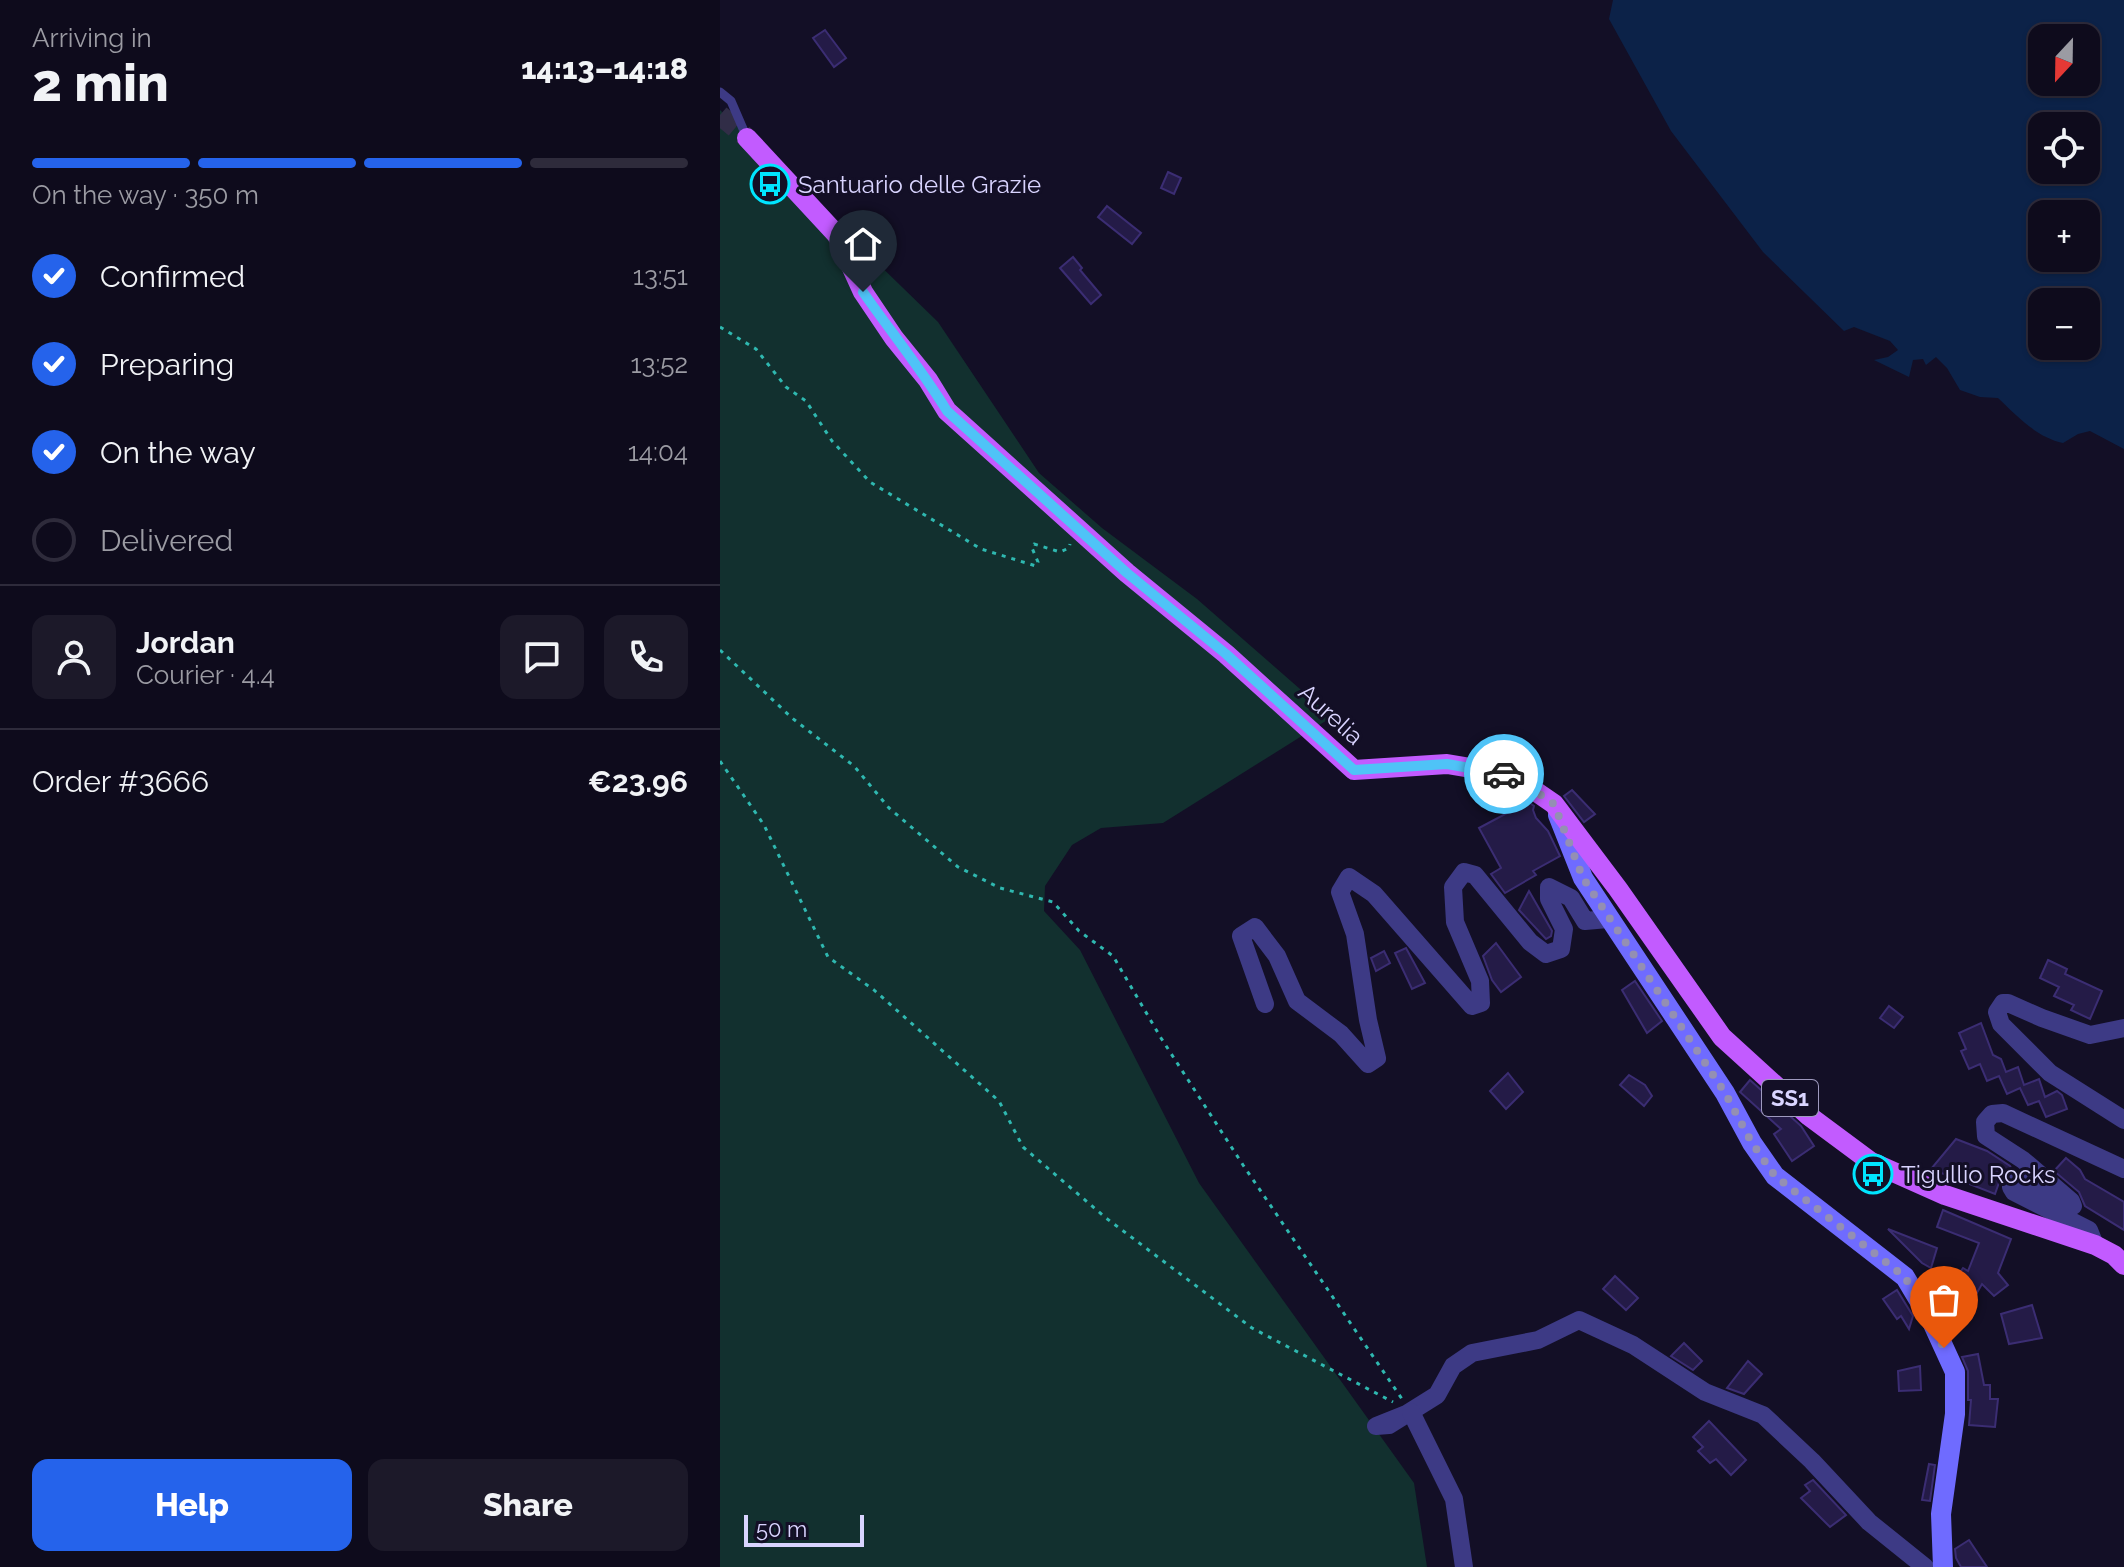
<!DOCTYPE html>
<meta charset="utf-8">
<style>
:root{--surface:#0e0b1c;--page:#1c1929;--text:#f1f3f6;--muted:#9b9ba3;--line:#2e2b3b;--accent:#2563eb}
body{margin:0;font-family:Raleway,sans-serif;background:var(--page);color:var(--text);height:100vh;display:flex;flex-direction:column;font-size:30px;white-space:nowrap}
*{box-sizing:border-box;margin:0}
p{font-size:26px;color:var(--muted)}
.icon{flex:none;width:44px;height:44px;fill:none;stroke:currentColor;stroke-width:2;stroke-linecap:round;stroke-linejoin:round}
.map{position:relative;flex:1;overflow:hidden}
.details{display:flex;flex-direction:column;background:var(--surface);width:720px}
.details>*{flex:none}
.needle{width:52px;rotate:202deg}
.fabs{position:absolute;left:1308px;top:24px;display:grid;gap:16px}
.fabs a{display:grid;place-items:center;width:72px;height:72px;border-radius:16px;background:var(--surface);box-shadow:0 2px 6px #0004,0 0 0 2px var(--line);font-size:40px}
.scale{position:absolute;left:24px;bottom:20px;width:120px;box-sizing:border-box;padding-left:8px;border:4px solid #d9d4ff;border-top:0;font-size:22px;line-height:28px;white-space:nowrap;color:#d9d4ff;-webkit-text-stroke:6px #130f26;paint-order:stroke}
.pin{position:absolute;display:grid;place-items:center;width:68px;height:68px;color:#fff;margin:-82px -34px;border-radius:50% 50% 50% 0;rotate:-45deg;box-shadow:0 0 8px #0007}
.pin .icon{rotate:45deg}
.courier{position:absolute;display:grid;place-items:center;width:80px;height:80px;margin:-40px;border:6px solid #4fc3f7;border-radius:50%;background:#fff;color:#222;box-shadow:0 2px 10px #0007}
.headline em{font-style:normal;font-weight:800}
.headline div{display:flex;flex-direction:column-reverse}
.headline{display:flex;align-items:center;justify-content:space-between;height:136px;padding:0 32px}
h1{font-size:52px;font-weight:800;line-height:60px}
.bar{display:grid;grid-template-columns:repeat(4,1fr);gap:12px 8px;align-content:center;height:96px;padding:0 32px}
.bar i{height:10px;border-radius:6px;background:var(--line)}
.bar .on{background:var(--accent)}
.bar p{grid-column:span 4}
.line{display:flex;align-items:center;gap:20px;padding:0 32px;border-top:2px solid var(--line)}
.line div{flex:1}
.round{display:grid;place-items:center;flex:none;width:84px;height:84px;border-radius:16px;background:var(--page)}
ol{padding:0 32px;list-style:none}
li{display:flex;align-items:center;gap:24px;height:88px}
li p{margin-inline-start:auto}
li .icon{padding:8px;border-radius:50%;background:var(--accent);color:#fff;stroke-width:4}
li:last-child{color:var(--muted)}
li i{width:44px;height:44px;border:4px solid var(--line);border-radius:50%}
.button{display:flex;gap:16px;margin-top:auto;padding:16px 32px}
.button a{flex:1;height:92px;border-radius:16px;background:var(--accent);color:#fff;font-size:32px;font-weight:800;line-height:92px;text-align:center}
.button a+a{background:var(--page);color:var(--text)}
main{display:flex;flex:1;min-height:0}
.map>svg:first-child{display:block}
.green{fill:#12302f}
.water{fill:#0c2248;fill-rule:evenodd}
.building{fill:#241b47;stroke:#3b2d73;stroke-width:2}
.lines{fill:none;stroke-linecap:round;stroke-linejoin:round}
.primary-tunnel{stroke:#312d47;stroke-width:20;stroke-dasharray:20 10;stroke-linecap:butt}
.path{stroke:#2fb8b0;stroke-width:3;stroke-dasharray:4 6;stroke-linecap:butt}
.lane{stroke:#3d3a85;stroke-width:9}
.street{stroke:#3d3a85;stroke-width:18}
.secondary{stroke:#6f6bff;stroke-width:20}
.primary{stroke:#c25bff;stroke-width:20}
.done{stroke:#948fb3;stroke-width:8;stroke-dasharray:0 14.4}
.route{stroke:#4fc3f7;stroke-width:10}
.labels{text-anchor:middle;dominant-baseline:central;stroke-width:6;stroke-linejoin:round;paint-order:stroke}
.shield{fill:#130f26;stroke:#9e99be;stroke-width:2}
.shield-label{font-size:22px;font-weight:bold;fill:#d9d4ff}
.poi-label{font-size:24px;fill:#d9d4ff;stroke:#130f26;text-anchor:start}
.street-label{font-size:24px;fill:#d9d4ff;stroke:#130f26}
</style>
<main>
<section class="details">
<div class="headline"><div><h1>2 min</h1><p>Arriving in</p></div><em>14:13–14:18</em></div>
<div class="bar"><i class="on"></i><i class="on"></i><i class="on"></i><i></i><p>On the way · 350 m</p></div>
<ol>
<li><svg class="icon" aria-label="check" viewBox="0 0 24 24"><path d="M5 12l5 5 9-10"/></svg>Confirmed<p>13:51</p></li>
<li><svg class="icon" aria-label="check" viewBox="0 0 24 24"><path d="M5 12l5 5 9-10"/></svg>Preparing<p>13:52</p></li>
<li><svg class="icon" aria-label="check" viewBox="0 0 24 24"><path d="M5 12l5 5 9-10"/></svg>On the way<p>14:04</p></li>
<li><i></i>Delivered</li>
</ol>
<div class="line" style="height:144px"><a class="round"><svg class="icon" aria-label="person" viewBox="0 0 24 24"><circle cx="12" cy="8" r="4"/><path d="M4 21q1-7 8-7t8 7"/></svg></a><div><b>Jordan</b><p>Courier · 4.4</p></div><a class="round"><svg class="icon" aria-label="chat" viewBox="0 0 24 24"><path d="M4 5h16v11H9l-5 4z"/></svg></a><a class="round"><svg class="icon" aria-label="phone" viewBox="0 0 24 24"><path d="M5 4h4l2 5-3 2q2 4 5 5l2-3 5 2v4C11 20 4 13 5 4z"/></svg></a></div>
<div class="line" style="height:104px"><div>Order #3666</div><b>€23.96</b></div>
<div class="button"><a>Help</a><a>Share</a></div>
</section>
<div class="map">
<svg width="1404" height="1567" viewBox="0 0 1404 1567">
<rect width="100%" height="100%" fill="#130f26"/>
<polygon class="green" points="0,110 218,322 319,473 382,528 477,599 612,717 443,823 381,828 352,845 325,886 324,911 360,950 479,1183 694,1483 707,1567 0,1567"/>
<path class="water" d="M 893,0 L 1404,0 L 1404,449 L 1370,431 L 1358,434 L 1343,443 C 1316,437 1297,416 1278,398 L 1260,397 L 1240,390 L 1227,368 L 1216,357 L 1206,365 L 1203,359 L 1193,360 L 1189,377 L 1154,360 L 1168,357 L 1178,350 L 1170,341 L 1134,327 L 1124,331 L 1043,252 L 951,131 L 889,19 ZM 1322,38 L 1366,38 L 1366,82 L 1322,82 ZM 1322,126 L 1366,126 L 1366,170 L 1322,170 ZM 1322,214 L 1366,214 L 1366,258 L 1322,258 ZM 1322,302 L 1366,302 L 1366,346 L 1322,346 Z"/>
<g class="building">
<polygon points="105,30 126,58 114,67 93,38"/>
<polygon points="448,172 461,178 454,194 441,188"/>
<polygon points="387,206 421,233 412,244 378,217"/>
<polygon points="353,257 362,268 360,270 381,295 371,304 340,268"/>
<polygon points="773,785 787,787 814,806 813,810 816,818 828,831 840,856 813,871 816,875 785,893 771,874 781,868 759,828 791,811 766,798"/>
<polygon points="852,790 875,814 864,822 844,796"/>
<polygon points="809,891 832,931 831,936 826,939 799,910"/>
<polygon points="776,943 801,977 781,992 772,980 763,956"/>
<polygon points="686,948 705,983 692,989 675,953"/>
<polygon points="664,951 670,963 656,971 651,958"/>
<polygon points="1328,960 1347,969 1345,974 1382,991 1370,1019 1351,1010 1354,1005 1334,996 1339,987 1320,978"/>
<polygon points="915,981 942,1021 927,1033 902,990"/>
<polygon points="1169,1006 1183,1017 1174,1028 1160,1018"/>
<polygon points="1261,1023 1273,1055 1281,1059 1286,1072 1298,1067 1304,1085 1319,1079 1325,1097 1337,1091 1342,1095 1347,1109 1326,1117 1319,1101 1308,1105 1300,1088 1287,1094 1279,1076 1267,1081 1260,1064 1249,1069 1241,1051 1246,1049 1239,1033"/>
<polygon points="788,1073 803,1092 786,1109 770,1091"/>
<polygon points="909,1075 925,1085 932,1096 924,1106 900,1085"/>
<polygon points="1030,1080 1081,1126 1094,1146 1072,1161 1054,1134 1061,1129 1020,1092"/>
<polygon points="1236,1139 1267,1151 1290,1166 1292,1170 1281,1177 1275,1194 1211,1169"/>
<polygon points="1346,1158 1360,1170 1365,1179 1404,1202 1404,1230 1365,1206 1359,1192 1334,1171"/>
<polygon points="1223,1210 1291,1239 1278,1273 1288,1285 1274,1296 1262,1284 1255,1296 1233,1282 1243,1268 1248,1271 1259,1243 1217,1227"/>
<polygon points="1168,1229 1217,1248 1211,1268 1202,1263"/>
<polygon points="895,1276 918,1298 906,1310 883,1289"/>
<polygon points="1177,1290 1193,1316 1189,1329 1181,1316 1177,1319 1163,1299"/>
<polygon points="1312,1305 1322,1338 1289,1344 1281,1314"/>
<polygon points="1236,1313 1240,1323 1230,1330 1224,1317"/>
<polygon points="964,1343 982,1361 973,1370 951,1356"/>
<polygon points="1258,1354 1264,1385 1270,1385 1270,1399 1278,1399 1275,1427 1249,1425 1251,1400 1248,1400 1248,1371 1242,1357"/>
<polygon points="1028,1361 1042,1374 1024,1394 1007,1388"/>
<polygon points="1200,1366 1201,1390 1179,1391 1178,1371"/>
<polygon points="989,1421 1026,1460 1011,1475 996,1459 990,1463 978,1451 983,1447 973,1437"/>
<polygon points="1209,1464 1215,1465 1210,1501 1202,1500"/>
<polygon points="1093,1480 1126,1515 1110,1527 1081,1498 1090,1491 1085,1485"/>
<polygon points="1249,1540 1267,1567 1241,1567 1236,1558 1235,1549"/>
</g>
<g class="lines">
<polyline class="primary-tunnel" points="0,115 27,138"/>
<g class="path">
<polyline points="0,327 36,349 66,387 86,401 112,441 150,482 261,549 316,566 318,562 312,548 314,544 340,552 349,548 350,544"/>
<polyline points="0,650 72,718 134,766 169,808 238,867 280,888 333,902 359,931 393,956 441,1038 523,1165 682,1399"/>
<polyline points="0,761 44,825 108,957 154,990 279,1101 303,1147 386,1218 532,1328 673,1402"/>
</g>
<polyline class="lane" points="0,92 11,101 27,138"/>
<g class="street">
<polyline points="545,1004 521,936 535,927 557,956 577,1001 621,1034 648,1064 657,1058 648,1020 635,934 620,892 629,877 654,894 752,1006 761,1003 760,981 735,922 733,887 744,872 755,875 810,942 826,954 841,949 844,929 829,899 829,887 851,898 865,921 888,919"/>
<polyline points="1404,1028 1370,1035 1322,1018 1288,1003 1283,1003 1277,1012 1281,1024 1330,1073 1404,1120"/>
<polyline points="1375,1245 1369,1230 1294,1192 1291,1187 1293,1182 1300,1181 1345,1206 1349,1208 1353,1206 1351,1201 1303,1160 1266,1136 1265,1122 1272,1114 1283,1113 1404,1169"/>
<polyline points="691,1412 656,1426 669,1425 717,1395 733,1366 752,1353 818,1340 859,1320 913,1345 985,1392 1043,1415 1092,1461 1149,1522 1205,1567"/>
<polyline points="691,1412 734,1499 744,1567"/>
</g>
<polyline class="secondary" points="838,815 863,878 1005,1093 1032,1143 1055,1176 1185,1277 1213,1324 1235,1372 1235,1414 1221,1514 1223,1567"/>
<polyline class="primary" points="27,138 117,235 143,292 174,338 208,380 227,411 407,573 506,654 634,770 727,764 792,775 834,804 898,889 1002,1037 1089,1116 1151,1162 1225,1195 1375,1245 1394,1255 1404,1265"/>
</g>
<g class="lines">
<polyline class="done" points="784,774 792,775 834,804 863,878 1005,1093 1032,1143 1055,1176 1185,1277 1224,1348"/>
<path class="route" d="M 143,292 C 171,332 202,370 227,411 L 407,573 L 506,654 L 634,770 L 727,764 L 784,774"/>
</g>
<defs>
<g id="bus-ring" transform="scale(2)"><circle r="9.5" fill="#130f26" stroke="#00e5ff" stroke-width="1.5"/><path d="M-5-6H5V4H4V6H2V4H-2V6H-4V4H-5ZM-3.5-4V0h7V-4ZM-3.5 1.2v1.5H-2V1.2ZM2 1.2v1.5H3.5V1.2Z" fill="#00e5ff"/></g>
</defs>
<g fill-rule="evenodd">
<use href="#bus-ring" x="50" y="184"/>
<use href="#bus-ring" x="1153" y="1174"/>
</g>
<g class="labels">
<rect class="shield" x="1042" y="1080" width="56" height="36" rx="6"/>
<g class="shield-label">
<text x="1070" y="1098">SS1</text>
</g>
<g class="poi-label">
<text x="78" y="184">Santuario delle Grazie</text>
<text x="1181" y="1174">Tigullio Rocks</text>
</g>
<g class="street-label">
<text transform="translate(611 714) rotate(42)">Aurelia</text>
</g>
</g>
</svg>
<div class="fabs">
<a><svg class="needle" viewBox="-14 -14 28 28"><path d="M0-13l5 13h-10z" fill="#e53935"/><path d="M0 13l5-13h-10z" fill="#9b9ba3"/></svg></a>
<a><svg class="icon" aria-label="locate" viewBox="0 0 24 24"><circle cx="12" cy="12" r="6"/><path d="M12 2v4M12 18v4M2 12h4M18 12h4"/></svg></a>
<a>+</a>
<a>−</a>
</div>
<div class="scale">50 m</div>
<div class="pin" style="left:1224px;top:1348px;background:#ea580c"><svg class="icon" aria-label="bag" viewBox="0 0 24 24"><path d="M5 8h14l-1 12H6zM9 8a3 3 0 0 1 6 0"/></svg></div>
<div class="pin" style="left:143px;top:292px;background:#1f2937"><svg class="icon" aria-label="home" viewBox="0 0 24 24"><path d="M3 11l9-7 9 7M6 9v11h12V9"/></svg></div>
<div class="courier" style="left:784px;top:774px"><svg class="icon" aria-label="car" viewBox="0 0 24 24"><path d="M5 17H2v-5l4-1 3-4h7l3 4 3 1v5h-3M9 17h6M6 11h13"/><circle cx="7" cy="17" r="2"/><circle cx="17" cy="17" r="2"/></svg></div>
</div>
</main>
